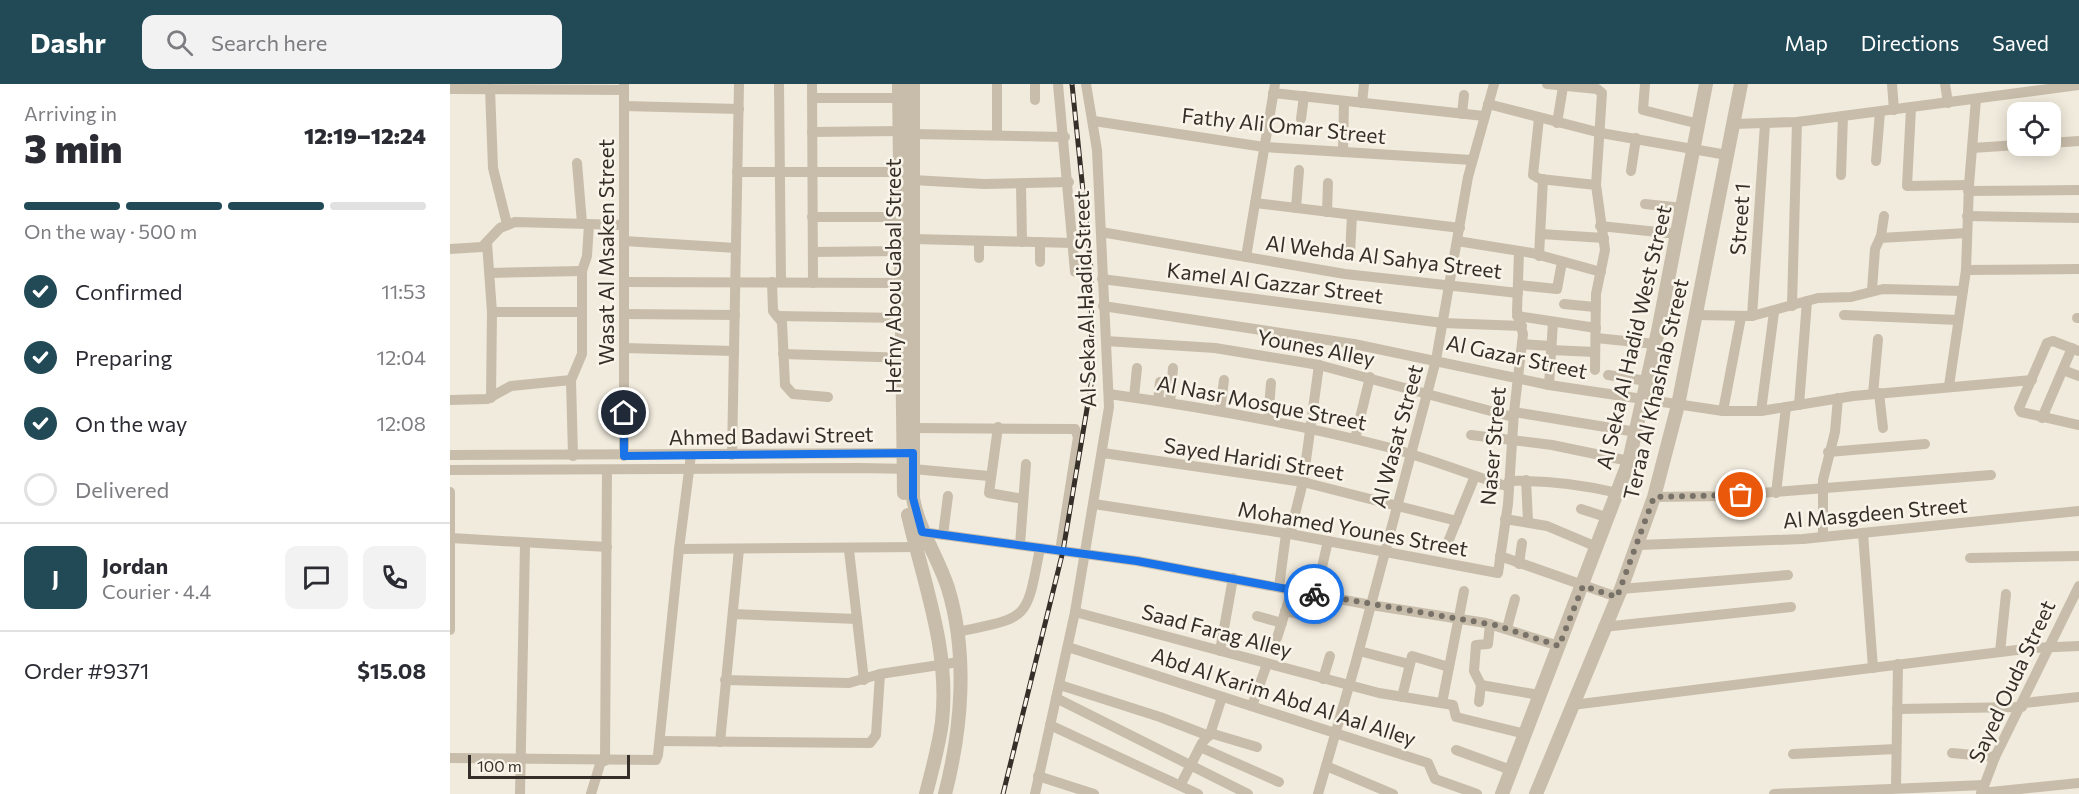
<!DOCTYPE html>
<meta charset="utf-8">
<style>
:root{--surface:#fff;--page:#f2f2f3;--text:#2b2b33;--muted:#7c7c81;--line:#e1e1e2;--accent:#214956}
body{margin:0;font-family:Commissioner,sans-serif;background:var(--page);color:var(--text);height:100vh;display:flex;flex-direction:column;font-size:22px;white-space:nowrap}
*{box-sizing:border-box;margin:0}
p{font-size:20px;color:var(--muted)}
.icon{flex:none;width:33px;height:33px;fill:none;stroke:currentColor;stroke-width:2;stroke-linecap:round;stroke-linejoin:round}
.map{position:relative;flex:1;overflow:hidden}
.panel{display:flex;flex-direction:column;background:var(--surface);width:450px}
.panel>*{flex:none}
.tools{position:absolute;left:1557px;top:18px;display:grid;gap:12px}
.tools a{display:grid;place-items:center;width:54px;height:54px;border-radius:12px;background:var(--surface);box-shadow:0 3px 15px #0003;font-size:30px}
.scale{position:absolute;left:18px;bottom:15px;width:162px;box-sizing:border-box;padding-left:6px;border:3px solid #362f29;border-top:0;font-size:16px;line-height:21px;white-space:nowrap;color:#362f29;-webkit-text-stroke:4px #f9f4e9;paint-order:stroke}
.pin{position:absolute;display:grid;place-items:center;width:51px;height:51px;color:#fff;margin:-26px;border:3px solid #fff;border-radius:50%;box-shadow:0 2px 6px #0007}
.courier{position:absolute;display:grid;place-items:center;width:60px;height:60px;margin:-30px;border:4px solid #1a73e8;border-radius:50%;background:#fff;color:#222;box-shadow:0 2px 8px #0007}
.overview em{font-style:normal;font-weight:800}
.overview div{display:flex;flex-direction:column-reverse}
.overview{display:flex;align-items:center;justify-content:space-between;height:102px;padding:0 24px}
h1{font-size:39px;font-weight:800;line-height:45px}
.bar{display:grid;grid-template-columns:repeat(4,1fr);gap:9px 6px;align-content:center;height:72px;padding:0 24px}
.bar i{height:8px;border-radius:4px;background:var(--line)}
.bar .on{background:var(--accent)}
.bar p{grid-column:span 4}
.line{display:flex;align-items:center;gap:15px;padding:0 24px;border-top:2px solid var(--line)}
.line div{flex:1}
.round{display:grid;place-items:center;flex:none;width:63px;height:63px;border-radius:12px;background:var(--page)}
ol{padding:0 24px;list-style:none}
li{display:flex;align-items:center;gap:18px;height:66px}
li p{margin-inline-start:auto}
li .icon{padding:6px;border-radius:50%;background:var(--accent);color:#fff;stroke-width:4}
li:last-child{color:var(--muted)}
li i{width:33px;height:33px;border:3px solid var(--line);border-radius:50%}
header{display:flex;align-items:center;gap:36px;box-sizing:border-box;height:84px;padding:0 30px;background:var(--accent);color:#fff}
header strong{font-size:28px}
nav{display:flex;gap:33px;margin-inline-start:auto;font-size:21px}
.search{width:420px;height:54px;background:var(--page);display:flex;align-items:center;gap:15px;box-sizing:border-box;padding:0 21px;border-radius:12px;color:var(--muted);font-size:22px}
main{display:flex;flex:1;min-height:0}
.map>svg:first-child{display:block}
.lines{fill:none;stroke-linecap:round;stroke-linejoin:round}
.minor{stroke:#c8bdaa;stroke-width:10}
.tertiary{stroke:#c8bdaa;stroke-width:14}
.rail-casing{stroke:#362f29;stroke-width:5}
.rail{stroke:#f9f4e9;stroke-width:3;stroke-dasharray:9;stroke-linecap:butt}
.done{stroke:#777168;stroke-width:6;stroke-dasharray:0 10.8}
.route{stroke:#1a73e8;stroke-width:8}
.labels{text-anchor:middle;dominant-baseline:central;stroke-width:5;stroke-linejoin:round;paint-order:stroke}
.street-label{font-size:21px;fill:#362f29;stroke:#f9f4e9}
</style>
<header>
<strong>Dashr</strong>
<div class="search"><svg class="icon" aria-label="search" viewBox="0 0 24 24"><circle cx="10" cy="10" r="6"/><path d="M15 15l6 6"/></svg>Search here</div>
<nav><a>Map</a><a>Directions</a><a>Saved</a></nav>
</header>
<main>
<section class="panel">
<div class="overview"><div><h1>3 min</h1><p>Arriving in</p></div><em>12:19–12:24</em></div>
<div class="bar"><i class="on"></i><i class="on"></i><i class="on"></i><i></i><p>On the way · 500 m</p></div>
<ol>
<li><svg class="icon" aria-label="check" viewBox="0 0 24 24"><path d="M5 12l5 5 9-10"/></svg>Confirmed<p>11:53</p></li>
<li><svg class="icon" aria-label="check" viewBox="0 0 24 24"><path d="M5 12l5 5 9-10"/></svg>Preparing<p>12:04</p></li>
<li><svg class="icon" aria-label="check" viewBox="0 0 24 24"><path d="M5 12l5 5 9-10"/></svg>On the way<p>12:08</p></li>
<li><i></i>Delivered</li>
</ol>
<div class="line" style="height:108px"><b class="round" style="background:var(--accent);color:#fff">J</b><div><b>Jordan</b><p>Courier · 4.4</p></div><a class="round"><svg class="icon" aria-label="chat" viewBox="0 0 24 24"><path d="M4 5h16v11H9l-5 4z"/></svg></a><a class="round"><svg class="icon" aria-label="phone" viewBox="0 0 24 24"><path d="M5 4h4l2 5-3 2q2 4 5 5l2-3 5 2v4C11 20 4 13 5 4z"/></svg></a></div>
<div class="line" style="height:78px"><div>Order #9371</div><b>$15.08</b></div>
</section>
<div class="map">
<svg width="1629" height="710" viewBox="0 0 1629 710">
<rect width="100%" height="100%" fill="#f1ebdd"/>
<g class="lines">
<g class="minor">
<polyline points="329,0 331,198"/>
<polyline points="362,0 363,199"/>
<polyline points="608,0 625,188"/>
<polyline points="1097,0 1147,5 1152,9 1146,101 1155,166 1146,210 1145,286"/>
<polyline points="1195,0 1193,26 1249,40"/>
<polyline points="1442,0 1444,26"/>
<polyline points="1495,0 1498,19"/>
<polyline points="0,5 174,6"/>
<polyline points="40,5 43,84 57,140"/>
<polyline points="823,9 1034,32"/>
<polyline points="362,14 449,14"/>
<polyline points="585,16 585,0"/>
<polyline points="912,19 914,0"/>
<polyline points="1038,20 1151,49 1277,71"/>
<polyline points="174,22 289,25"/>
<polyline points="1461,24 1457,102 1519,101"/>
<polyline points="1012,30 1014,11"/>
<polyline points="1089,34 1083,91 1090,95 1146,101"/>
<polyline points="851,35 854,12"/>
<polyline points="644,37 814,63 1022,76"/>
<polyline points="1107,39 1113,3"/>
<polyline points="1283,40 1347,38 1629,1"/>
<polyline points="362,48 450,47"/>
<polyline points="463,50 615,53"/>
<polyline points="547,51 547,0"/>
<polyline points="1600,59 1629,57"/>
<polyline points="1522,64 1568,61"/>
<polyline points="893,68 894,17"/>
<polyline points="1426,77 1430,28"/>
<polyline points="127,79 132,139"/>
<polyline points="1181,87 1186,54"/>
<polyline points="287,88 455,88"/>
<polyline points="1391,91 1393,32"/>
<polyline points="463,96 534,100 619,98"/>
<polyline points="571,100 572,158"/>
<polyline points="1518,107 1629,106"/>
<polyline points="805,119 1010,144"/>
<polyline points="1195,120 1233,124"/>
<polyline points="846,124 849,86"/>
<polyline points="877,128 878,99"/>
<polyline points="1517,132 1629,134"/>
<polyline points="362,133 450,133"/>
<polyline points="1150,142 1227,150"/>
<polyline points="651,148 895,190 1068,209"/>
<polyline points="1091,150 1154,154"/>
<polyline points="1430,154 1517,149"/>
<polyline points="463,155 623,159"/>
<polyline points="174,157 286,164"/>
<polyline points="529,157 529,174"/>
<polyline points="1007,157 1082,169 1151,188"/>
<polyline points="590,158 590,178"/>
<polyline points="37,159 42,228 41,314"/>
<polyline points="0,165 32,163 50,144 65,138 174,141"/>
<polyline points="363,168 451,167"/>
<polyline points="900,170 902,131"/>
<polyline points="1089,172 1093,95"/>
<polyline points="796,173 825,0"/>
<polyline points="1516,186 1629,185"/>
<polyline points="40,189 132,187"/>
<polyline points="652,195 993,239 1072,242"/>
<polyline points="174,198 451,199"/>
<polyline points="322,198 323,227 332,238 335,301 343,310 378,313"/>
<polyline points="1068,201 1107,205 1112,178"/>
<polyline points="1422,206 1425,165 1431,152 1434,132"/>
<polyline points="1114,220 1145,223"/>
<polyline points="653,222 904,260 1099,301 1273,327 1311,327 1403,312 1582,296"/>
<polyline points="1342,222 1347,38"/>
<polyline points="42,228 132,228"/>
<polyline points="174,230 285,231"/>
<polyline points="1245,231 1302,232 1368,214 1401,213 1433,205 1513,207"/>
<polyline points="1394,231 1508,236"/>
<polyline points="327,232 452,234"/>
<polyline points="1067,232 1146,244"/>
<polyline points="1302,232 1315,40"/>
<polyline points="1627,234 1629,234"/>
<polyline points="1146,254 1205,260"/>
<polyline points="656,257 765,264 869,281 1063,333"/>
<polyline points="1072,260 1101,262"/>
<polyline points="174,264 284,267"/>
<polyline points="1101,266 1145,268"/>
<polyline points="1629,267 1603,257 1597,259 1569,324 1571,328 1629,341"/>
<polyline points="333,270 459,274"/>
<polyline points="1613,286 1629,292"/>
<polyline points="1158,291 1197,297"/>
<polyline points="1099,301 1103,238"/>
<polyline points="1499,302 1516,186 1519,101 1526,15"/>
<polyline points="1429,309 1433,344"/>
<path d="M 659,310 C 751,323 843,339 933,362 C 976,373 1017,390 1059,403"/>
<polyline points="1423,310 1428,255"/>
<polyline points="684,313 687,284"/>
<polyline points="0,316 37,315 61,302 121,296"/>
<polyline points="708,317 710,298"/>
<polyline points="720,319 723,284"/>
<polyline points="1349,321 1357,217"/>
<polyline points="770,327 774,296"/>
<polyline points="1273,327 1291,233"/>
<polyline points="1311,327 1324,228"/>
<polyline points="1064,328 1186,348"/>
<polyline points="1592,334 1622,264"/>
<polyline points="818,336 821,299"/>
<polyline points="548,343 539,409 573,415"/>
<polyline points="464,344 625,345 628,353 610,467"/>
<polyline points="1021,351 1102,361 1179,377"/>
<polyline points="905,355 920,293"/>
<polyline points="1378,368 1475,360"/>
<polyline points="653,369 853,398 1007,437"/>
<polyline points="0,371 460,369"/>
<polyline points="282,371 289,0"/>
<polyline points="123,372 121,296 132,270 132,187 137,172 139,140"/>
<polyline points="174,372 174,0"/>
<polyline points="0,386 409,384 463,385 539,392"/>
<polyline points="1076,396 1078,437"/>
<path d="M 1059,397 C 1097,396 1131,400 1168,409"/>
<polyline points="0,408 0,546"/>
<polyline points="1326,409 1336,323"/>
<polyline points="1204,413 1274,412 1541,391"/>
<polyline points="644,420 840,450 1048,489 1058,420 1064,328 1073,250 1067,228 1069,167"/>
<polyline points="1131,425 1159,434"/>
<polyline points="1055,435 1097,442 1147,463"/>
<polyline points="472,448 687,477 921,521 1036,539 1109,562"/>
<polyline points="1413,449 1423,584"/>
<polyline points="840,450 853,398 869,281"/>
<polyline points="493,451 498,412"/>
<polyline points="1373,452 1373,396 1385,348 1388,314"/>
<polyline points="1,454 157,463"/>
<polyline points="998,458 1025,392"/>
<polyline points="570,461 576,380"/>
<polyline points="1188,461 1353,455 1629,427"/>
<polyline points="229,465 471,463"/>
<polyline points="399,466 414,596"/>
<polyline points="1050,472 1167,513"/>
<polyline points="1520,474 1629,472"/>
<polyline points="1069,480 1072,459"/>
<polyline points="872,483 878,457"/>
<polyline points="829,503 836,450"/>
<polyline points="1171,505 1338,491"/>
<polyline points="835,527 869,535"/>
<polyline points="625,528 929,609 1003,621 1006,633 1075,650"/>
<polyline points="283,530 407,535"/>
<polyline points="807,532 832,539"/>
<polyline points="1153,543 1341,523"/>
<polyline points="1057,544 1065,515"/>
<path d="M 507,548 C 580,533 576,537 590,464"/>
<polyline points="827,554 842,506"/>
<polyline points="618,563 978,679 985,695 1027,710"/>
<polyline points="770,567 783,494"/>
<polyline points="909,567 959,580"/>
<polyline points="1550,568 1556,510"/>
<polyline points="873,595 880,572"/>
<polyline points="275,596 399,599 430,590 509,578"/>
<polyline points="610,601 710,633 759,652"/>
<polyline points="1031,601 1089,611"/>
<polyline points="952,613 962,572 999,583"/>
<polyline points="606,614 798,710"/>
<polyline points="1029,618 1031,601 1024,587 1026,561 1038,560 1040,540"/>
<polyline points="992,619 1014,507"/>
<polyline points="1574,619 1629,613"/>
<polyline points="1122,621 1583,564 1629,562"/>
<polyline points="802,622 817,580"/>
<polyline points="1447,625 1572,623"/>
<polyline points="600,641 748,710"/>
<polyline points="760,649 807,663"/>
<polyline points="210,657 420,659 426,651 430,590"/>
<polyline points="270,658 289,465"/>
<polyline points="750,663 829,698"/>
<polyline points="1006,666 1061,686"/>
<polyline points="1502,669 1545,673"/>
<polyline points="1343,670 1446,665"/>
<polyline points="0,674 206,676 208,671 229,465 241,371"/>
<polyline points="155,677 157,386"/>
<polyline points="876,682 943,710"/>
<polyline points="588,692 644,710"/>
<polyline points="731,700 752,659 760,650 772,613"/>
<polyline points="1446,703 1448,580"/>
<polyline points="1531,709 1629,699"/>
<polyline points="70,710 75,460"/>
<polyline points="141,710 151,677"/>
<polyline points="585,710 625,528 659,323 647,66 636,0"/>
<polyline points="868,710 905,581 986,276 1018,93 1044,0"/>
<polyline points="1324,710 1534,701"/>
<polyline points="1531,710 1545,673 1629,502"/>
</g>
<g class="tertiary">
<polyline points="449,0 454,409"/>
<path d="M 463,0 L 463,414 C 469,447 488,473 498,504 C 518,570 512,644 495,710"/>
<path d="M 458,431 C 474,500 500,566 492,638 C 489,662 482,686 476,710"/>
<polyline points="1052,710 1179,377 1208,247 1256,0"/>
<polyline points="1086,710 1171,505 1204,413 1228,321 1291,0"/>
</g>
<g class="rail-casing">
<polyline id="rail" points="553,710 613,467 642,295 641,185 622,0"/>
</g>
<use href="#rail" class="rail"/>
</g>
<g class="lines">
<polyline class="done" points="864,510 1045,541 1109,562 1133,502 1167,513 1204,413 1291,411"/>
<polyline class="route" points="174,329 174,372 463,369 463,414 472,448 687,477 864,510"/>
</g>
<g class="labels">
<g class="street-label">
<text transform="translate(834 41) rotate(6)">Fathy Ali Omar Street</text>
<text transform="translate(1289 135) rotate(-86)">Street 1</text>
<text transform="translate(155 168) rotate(-90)">Wasat Al Msaken Street</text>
<text transform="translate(934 172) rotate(7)">Al Wehda Al Sahya Street</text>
<text transform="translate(442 192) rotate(-90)">Hefny Abou Gabal Street</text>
<text transform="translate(825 198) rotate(7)">Kamel Al Gazzar Street</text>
<text transform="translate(634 215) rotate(-92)">Al Seka Al Hadid Street</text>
<text transform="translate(1183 253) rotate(-77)">Al Seka Al Hadid West Street</text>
<text transform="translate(866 263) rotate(11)">Younes Alley</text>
<text transform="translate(1067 272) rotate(12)">Al Gazar Street</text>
<text transform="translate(1205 305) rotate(-77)">Teraa Al Khashab Street</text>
<text transform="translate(812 318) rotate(11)">Al Nasr Mosque Street</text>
<text transform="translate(321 351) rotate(-1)">Ahmed Badawi Street</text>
<text transform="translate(946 352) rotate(-75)">Al Wasat Street</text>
<text transform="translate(1042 362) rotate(-85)">Naser Street</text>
<text transform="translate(804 374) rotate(9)">Sayed Haridi Street</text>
<text transform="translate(1425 428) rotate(-5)">Al Masgdeen Street</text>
<text transform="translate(903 444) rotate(10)">Mohamed Younes Street</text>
<text transform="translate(767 546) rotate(15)">Saad Farag Alley</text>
<text transform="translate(1561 597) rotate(-65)">Sayed Ouda Street</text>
<text transform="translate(834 612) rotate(18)">Abd Al Karim Abd Al Aal Alley</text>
</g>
</g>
</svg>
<div class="tools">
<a><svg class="icon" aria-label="locate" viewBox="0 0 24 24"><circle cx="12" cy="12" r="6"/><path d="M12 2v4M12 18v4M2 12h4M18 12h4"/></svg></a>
</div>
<div class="scale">100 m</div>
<div class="pin" style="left:1291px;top:411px;background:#ea580c"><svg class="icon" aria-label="bag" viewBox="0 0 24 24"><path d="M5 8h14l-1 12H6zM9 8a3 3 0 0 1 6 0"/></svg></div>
<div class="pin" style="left:174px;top:329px;background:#1f2937"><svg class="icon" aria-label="home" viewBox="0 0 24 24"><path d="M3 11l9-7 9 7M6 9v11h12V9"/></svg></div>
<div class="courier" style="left:864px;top:510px"><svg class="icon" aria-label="bike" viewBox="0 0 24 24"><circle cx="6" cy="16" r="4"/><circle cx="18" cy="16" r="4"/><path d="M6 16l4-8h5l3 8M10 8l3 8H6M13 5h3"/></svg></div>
</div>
</main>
